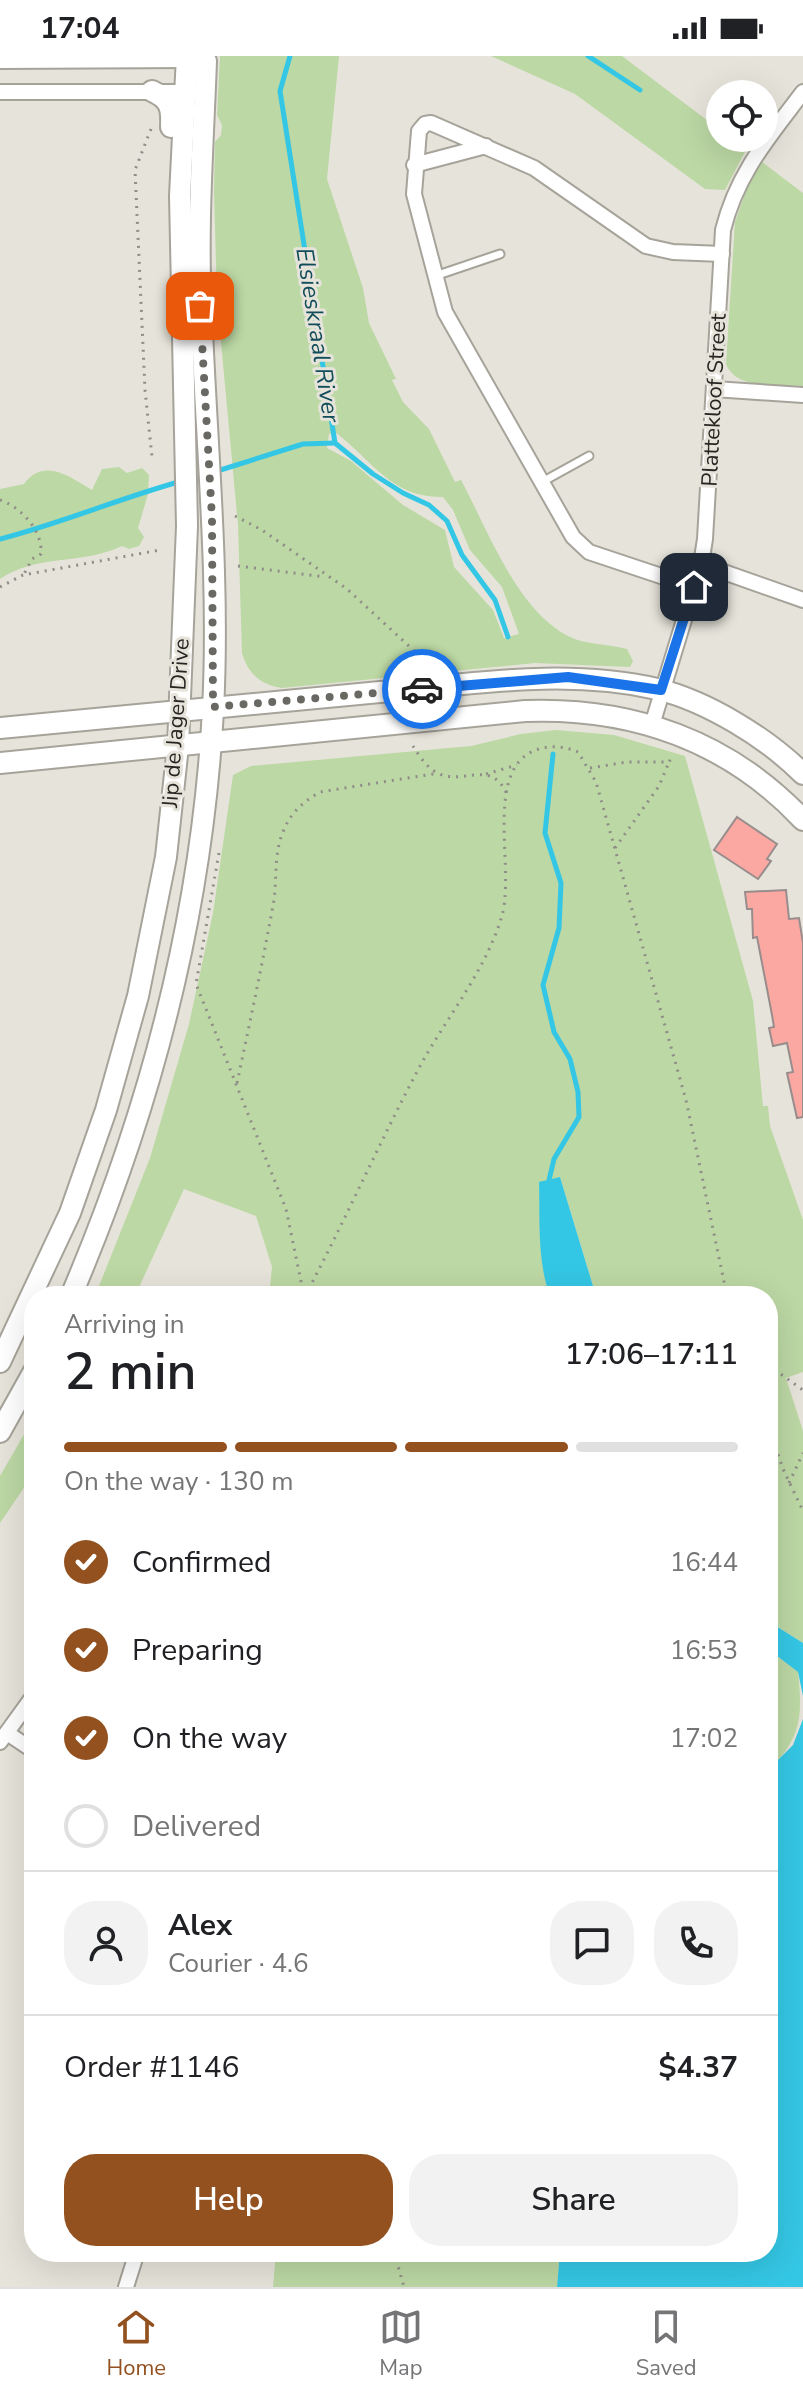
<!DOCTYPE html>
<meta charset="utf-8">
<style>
:root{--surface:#fff;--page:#f2f2f2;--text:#202124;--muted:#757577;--line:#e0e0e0;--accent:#935120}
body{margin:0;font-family:"Nunito Sans",sans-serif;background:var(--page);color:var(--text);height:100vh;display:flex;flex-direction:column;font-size:30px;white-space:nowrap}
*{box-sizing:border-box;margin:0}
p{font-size:26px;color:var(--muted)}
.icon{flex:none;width:44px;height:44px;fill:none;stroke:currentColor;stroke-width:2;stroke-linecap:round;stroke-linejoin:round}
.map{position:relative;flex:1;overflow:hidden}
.details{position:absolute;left:24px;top:1230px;width:754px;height:976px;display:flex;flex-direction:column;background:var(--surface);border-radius:32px;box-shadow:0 8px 32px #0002}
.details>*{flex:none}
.tools{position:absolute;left:706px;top:24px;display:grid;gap:16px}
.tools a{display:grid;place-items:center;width:72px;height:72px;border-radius:50%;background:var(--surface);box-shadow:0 8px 32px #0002;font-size:40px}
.pin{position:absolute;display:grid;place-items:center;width:68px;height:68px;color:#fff;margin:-34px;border-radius:16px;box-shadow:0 4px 12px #0006}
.courier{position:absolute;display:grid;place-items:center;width:80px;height:80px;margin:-40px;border:6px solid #1a73e8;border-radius:50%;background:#fff;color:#222;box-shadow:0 2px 10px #0007}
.overview em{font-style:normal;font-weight:600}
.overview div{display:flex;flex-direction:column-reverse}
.overview{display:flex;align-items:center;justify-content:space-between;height:136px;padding:0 40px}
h1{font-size:52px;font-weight:600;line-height:60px}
.bar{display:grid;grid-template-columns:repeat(4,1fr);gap:12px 8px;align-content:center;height:96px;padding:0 40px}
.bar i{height:10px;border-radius:6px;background:var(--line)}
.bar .active{background:var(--accent)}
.bar p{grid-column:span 4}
.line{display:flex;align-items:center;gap:20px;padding:0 40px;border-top:2px solid var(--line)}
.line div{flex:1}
.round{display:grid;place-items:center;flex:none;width:84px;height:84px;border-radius:32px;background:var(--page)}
ol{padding:0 40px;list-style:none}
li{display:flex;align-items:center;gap:24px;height:88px}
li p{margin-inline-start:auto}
li .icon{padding:8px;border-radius:50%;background:var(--accent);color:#fff;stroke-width:4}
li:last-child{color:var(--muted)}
li i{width:44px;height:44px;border:4px solid var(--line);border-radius:50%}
.cta{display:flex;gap:16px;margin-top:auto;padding:16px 40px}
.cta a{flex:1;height:92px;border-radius:32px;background:var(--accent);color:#fff;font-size:32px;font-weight:600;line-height:92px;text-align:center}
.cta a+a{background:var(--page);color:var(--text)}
.status{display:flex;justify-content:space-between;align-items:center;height:56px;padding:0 40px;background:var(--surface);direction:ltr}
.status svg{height:22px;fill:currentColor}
.menu{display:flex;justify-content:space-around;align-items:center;height:112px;border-top:2px solid var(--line);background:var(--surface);font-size:22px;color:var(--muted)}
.menu a{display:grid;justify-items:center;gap:4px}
.menu .active{color:var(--accent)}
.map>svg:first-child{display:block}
.green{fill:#bcd8a4;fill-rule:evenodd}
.water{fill:#34c7e5}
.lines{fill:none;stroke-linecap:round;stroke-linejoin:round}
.stream{stroke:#34c7e5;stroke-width:5}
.building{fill:#fba8a2;stroke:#988d8c;stroke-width:2}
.lane-casing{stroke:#a6a39a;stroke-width:11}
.street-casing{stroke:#a6a39a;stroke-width:18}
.secondary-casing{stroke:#a6a39a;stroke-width:24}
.path{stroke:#8f8d87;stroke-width:3;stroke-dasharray:2 6;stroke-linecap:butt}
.lane{stroke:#fff;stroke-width:7}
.street{stroke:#fff;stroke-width:14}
.secondary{stroke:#fff;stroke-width:20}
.done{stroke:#696862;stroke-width:8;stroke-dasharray:0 14.4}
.route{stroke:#1a73e8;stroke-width:10}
.labels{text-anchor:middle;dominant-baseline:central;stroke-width:6;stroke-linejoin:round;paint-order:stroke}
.street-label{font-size:22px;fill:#262522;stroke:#e6e4da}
.water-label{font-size:24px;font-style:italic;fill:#104c59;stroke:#e6e4da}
</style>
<div class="status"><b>17:04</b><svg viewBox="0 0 49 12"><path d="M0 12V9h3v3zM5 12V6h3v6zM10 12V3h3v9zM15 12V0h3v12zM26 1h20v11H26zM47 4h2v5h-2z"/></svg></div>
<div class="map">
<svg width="803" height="2231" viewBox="0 0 803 2231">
<rect width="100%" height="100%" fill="#e6e4da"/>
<g class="green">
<path d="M 220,0 L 339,0 L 327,123 L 363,232 L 369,267 L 396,323 L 392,324 L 403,346 L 429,373 L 455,426 L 461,424 C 488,474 516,553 568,580 C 585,589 610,588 627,593 L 633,605 L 630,611 L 535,607 L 282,632 C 261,629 248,618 242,597 L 238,469 L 217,243 L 214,135 L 215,86 L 221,79 L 222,69 L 217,59 ZM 335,376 C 372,404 391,442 443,441 L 453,454 L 470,494 L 502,531 L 519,578 L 504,582 L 493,554 L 454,511 L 445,474 L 403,449 L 351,405 L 327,392 L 329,378 Z"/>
<polygon points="491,0 622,0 720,74 720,82 730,82 746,94 725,134 705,133 575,38"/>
<path d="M 762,106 L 803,137 L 803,330 C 778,328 737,335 726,308 L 735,166 L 748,129 Z"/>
<path d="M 119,411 L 127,417 L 142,412 L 149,419 L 148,438 L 138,472 L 144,481 L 139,490 L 129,493 L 122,490 C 83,509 36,498 0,523 L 0,433 L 24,428 C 44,401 70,421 92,434 L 102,413 Z"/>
<polygon points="556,674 614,679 685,700 753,945 763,1050 768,1050 770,1070 803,1164 803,1316 786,1322 803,1375 803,1587 768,1565 768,1240 596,1240 560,1121 539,1127 542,1204 550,1240 269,1240 272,1211 256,1160 184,1133 135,1240 95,1240 150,1102 189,968 213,857 233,719 251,710 471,690 521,678"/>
<polygon points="34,1361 34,1417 0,1467 0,1420"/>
<path d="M 768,1593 L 798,1616 C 803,1663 801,1680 769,1715 Z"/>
<polygon points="276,2196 560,2196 557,2231 273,2231"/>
</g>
<g class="water">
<path d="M 560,1121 L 596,1240 L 550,1240 C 537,1205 540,1163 539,1126 Z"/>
<polygon points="768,1565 803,1587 803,1640 798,1616 768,1593"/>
<polygon points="803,1663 803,2231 557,2231 560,2196 768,2196 768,1714 793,1689"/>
</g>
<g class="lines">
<g class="stream">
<polyline points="290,0 280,35 335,387 373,418 403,437 429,449 447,465 462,499 495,544 508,581"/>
<polyline points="588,0 640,34"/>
<polyline points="214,416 303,388 335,387"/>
<path d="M 0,483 C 62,467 120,442 182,425"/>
<polyline points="549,1124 554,1103 579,1061 578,1036 570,1003 554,976 543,929 559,872 561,827 545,777 553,698"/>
</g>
</g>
<g class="building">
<polygon points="737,761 777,788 767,803 771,805 758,823 714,794"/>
<polygon points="786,834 789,863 799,862 803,887 803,1061 797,1062 787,1017 793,1016 787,987 773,990 769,972 774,971 772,959 757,881 753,882 752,853 747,853 745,836"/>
</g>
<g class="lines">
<g class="lane-casing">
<g id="lane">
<polyline points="435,220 500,198"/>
<polyline points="542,426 589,400"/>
</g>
</g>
<g class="street-casing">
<g id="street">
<polyline points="0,5 193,4"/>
<polyline points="0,36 192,36"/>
<polyline points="414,109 486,90"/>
<polyline points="714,333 803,339"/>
<polyline points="701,508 803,544"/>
<polyline points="694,531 589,496 573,481 445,256 414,138 419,75 425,68 431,67 534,112 646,190 673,196 722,198"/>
<path d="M 652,669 L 701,508 L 705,483 L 723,174 C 737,117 769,81 803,36"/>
<polyline points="7,1677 34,1695"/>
<polyline points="0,1686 34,1639"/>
<polyline points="126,2231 137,2196"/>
</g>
</g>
<g class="secondary-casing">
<g id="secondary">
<path d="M 152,35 C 170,43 172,52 171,71"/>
<path d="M 0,672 C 127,660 253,648 380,636 C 473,628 565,612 657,633 C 707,645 767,682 803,718"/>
<path d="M 0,707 L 525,655 C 633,651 729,685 803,764"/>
<path d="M 71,1240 C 151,1053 202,859 213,654 C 220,520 206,385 201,251 C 197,169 203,87 206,5 L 202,0"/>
<polyline points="0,1306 70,1157 106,1054 138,940 166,801 178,690 187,470 180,140 187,0"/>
<polyline points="0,1376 34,1315"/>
</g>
</g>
<g class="path">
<polyline points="151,73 135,114 145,334 152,401"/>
<path d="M 0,444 C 21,451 43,475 41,498 L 32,503 L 24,518"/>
<polyline points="235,460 262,474 347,533 423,603 440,610"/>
<polyline points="238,510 325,521"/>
<polyline points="0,531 23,519 160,494"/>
<path d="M 413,690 C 418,698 425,709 434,715 C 462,733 489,700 507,738"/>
<polyline points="590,712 627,706 669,706 673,699"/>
<polyline points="486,718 517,709"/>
<polyline points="615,792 659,730 669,706"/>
<polyline points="219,797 196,928 286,1153 304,1240"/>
<path d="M 237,1027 C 250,966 263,905 274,844 C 277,821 274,797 283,776 C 290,757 303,746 320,736 L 439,717"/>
<path d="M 305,1240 C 345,1165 379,1087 419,1012 C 446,962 484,917 501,863 C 514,824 493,751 514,713 C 526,690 556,686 578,696 L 596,726 L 686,1044 L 727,1240"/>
<polyline points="768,1309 803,1334"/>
<polyline points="768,1368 783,1413 803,1455"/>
<polyline points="789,1427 803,1397"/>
<polyline points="394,2196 404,2231"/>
</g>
<use href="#lane" class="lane"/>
<use href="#street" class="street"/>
<use href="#secondary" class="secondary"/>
</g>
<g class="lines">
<polyline class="done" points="200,250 212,462 213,651 422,633"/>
<polyline class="route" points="422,633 568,621 661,634 694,531"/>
</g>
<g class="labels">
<g class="street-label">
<text transform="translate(714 344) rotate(-87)">Plattekloof Street</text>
<text transform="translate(176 667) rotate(-86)">Jip de Jager Drive</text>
</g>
<g class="water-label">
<text transform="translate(318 279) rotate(81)">Elsieskraal River</text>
</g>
</g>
</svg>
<div class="tools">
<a><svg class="icon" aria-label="locate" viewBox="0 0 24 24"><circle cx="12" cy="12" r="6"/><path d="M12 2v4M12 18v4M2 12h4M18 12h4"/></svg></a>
</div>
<div class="pin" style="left:200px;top:250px;background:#ea580c"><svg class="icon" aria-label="bag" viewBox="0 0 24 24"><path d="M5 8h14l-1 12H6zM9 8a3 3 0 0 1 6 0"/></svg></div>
<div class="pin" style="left:694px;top:531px;background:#1f2937"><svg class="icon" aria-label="home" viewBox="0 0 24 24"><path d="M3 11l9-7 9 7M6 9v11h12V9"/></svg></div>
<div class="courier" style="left:422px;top:633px"><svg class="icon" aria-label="car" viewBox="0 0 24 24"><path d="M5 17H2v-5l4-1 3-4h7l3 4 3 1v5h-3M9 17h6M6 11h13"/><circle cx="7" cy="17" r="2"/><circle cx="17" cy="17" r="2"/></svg></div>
<section class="details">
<div class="overview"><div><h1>2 min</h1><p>Arriving in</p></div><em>17:06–17:11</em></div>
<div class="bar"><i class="active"></i><i class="active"></i><i class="active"></i><i></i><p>On the way · 130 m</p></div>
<ol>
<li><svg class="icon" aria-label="check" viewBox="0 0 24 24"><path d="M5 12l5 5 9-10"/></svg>Confirmed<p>16:44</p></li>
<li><svg class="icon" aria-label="check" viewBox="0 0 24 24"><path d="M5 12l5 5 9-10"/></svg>Preparing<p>16:53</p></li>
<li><svg class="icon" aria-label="check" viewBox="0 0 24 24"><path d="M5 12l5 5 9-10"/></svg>On the way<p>17:02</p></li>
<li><i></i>Delivered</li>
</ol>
<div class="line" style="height:144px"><a class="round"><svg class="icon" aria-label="person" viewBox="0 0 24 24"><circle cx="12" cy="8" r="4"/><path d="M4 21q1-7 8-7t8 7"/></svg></a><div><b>Alex</b><p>Courier · 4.6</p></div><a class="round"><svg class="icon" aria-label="chat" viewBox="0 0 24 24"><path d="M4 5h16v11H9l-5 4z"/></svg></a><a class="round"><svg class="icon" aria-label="phone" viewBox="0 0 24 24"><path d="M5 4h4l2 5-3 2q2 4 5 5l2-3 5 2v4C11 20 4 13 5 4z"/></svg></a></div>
<div class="line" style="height:104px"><div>Order #1146</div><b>$4.37</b></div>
<div class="cta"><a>Help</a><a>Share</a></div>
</section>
</div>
<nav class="menu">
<a class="active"><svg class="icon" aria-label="home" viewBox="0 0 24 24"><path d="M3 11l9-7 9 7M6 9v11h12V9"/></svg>Home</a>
<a><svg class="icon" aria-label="map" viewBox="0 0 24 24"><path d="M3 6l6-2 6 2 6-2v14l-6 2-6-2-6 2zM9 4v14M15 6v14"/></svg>Map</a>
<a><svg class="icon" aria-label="saved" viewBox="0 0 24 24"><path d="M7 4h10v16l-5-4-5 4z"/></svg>Saved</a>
</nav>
